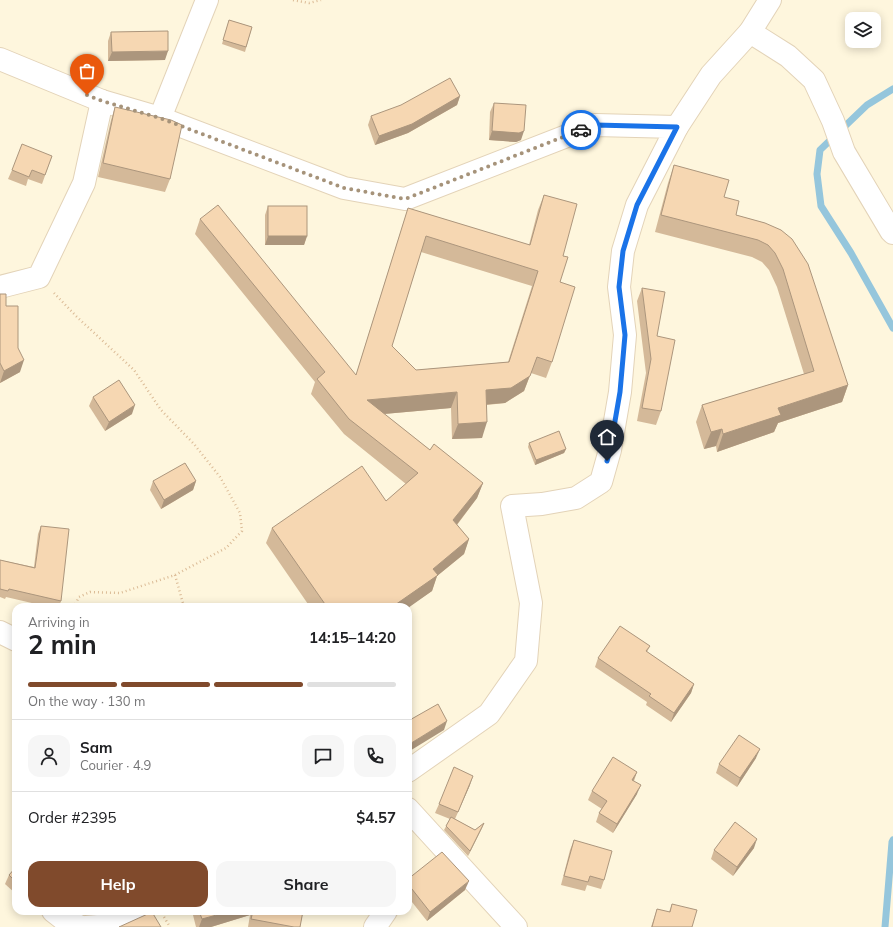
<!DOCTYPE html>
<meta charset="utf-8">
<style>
:root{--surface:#fff;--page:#f6f6f6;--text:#202124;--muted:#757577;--line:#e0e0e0;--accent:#804a2c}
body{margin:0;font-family:Mulish,sans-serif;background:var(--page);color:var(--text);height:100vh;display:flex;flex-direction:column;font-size:15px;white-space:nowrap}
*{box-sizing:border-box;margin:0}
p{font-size:13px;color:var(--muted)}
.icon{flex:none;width:22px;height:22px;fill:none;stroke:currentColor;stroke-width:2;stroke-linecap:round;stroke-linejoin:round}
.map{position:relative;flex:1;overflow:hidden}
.panel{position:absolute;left:12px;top:603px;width:400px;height:312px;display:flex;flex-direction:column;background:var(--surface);border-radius:12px;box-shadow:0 2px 10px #0003}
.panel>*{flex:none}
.fabs{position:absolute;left:845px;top:12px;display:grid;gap:8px}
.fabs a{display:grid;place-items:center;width:36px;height:36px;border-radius:8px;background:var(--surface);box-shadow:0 2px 10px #0003;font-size:20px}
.pin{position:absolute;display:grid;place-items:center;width:34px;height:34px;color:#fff;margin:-41px -17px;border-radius:50% 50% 50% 0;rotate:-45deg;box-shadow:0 0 4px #0007}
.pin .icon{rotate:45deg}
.courier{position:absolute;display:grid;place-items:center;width:40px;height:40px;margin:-20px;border:3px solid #1a73e8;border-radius:50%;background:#fff;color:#222;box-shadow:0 1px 5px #0007}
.head em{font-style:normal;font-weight:700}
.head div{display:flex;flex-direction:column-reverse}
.head{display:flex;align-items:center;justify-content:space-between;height:68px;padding:0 16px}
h1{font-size:26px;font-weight:700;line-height:30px}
.bar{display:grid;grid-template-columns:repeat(4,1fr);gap:6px 4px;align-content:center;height:48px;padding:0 16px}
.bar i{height:5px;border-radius:3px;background:var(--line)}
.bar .selected{background:var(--accent)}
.bar p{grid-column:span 4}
.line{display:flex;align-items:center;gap:10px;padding:0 16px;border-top:1px solid var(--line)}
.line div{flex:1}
.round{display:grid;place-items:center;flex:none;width:42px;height:42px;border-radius:12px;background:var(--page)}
.action{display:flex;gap:8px;margin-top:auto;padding:8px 16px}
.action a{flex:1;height:46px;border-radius:12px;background:var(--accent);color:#fff;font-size:16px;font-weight:700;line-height:46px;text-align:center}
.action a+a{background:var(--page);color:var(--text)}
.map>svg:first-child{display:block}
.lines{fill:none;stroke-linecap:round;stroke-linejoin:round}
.stream{stroke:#95c6dc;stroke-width:7}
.street-casing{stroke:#e3d3b8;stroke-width:24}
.path{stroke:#dbbb96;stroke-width:2.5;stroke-dasharray:1 3;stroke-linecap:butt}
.street{stroke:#fff;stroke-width:22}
.wall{fill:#d4b999;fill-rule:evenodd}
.shaded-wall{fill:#ac967d}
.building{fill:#f6d7b2;stroke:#ac967d;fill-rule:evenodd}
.done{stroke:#a6937a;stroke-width:4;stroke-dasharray:0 7.2}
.route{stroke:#1a73e8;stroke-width:5}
</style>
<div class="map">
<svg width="893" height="927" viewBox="0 0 893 927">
<rect width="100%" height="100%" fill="#fef6dd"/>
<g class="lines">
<g class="stream">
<polyline points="893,89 867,105 820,150 817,174 821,206 851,253 893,328"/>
<polyline points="885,927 892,842 893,840"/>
</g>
<g class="street-casing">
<g id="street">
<polyline points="750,32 788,56 814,80 833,121 844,152 891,231 893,233"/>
<polyline points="0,59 102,101 160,118 344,188 405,199 595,125 677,127 637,205 623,251 619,287 625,335 620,392 610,450 601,482 576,498 542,504 512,506 531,603 526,661 489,714 408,771"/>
<polyline points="160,118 207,0"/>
<polyline points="677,127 711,75 750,32 770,0"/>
<polyline points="0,287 39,277 84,183 102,101"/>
<polyline points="0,632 16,640"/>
<polyline points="408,809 516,927"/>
<polyline points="53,911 62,918 81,927"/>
<polyline points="86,927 110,925 141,911"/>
<polyline points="375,927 386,911"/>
</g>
</g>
<g class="path">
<polyline points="293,0 309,3 321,0"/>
<polyline points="54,293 76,316 134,370 161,410 194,444 220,477 240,513 242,531 226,548 175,575 120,593 90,592 79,597 74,607"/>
<polyline points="175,575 184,607"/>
<polyline points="164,917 170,927"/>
</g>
<use href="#street" class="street"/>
</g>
<g class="wall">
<polygon points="229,20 252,27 245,52 222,44"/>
<polygon points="111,32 165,60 108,61 108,41"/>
<polygon points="460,96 457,105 408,133 375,145 368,125 371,116"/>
<polygon points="494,103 521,140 516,142 489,140 490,112"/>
<polygon points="115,107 170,179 165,192 98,177 111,120"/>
<polygon points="52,156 42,184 28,179 26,186 8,179 12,170"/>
<polygon points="674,165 724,197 736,215 765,223 848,385 842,402 778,423 774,432 717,452 716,446 704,449 696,422 702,405 804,374 777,287 769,270 762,262 752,257 655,232 668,183"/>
<path d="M 544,195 L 563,256 L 552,362 L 546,378 L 531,373 L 524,391 L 505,403 L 487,405 L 482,438 L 452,439 L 451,408 L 384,414 L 430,450 L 483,483 L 477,498 L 457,525 L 469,539 L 464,554 L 437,576 L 432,591 L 408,607 L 310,607 L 266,543 L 272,528 L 386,501 L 406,484 L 344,434 L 311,394 L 315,382 L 195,234 L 200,219 L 356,375 L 403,224 L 408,208 L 529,245 L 538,210 ZM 421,252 L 532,286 L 508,362 L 416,370 L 392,346 Z"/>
<polygon points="268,206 307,236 304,245 265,245 265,215"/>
<polygon points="642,288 657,336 661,411 656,425 637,421 646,373 637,301"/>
<polygon points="0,294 6,306 18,348 20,372 0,383"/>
<polygon points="93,397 132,414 105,431 89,406"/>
<polygon points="529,443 566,449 564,453 535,465 528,447"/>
<polygon points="153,481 196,481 193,490 161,509 150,490"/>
<polygon points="41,526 61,601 59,607 49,607 6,597 5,599 0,597 0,560 34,567 38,534"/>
<polygon points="650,646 647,652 694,684 691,693 671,722 646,705 647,702 595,667 598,658"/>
<polygon points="756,758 737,787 716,773 719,764"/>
<polygon points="637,772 634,781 637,794 613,833 596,822 599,813 602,809 588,800 592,791"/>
<polygon points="470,785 455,819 475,830 484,823 468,856 444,830 450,819 435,813 439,804"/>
<polygon points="574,840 604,880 601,889 587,885 585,891 561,885 570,850"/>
<polygon points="754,848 733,876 711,859 714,850"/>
<polygon points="16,867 16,894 5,884 9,875"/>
<polygon points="408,879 465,890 427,921 408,897"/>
<polygon points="672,904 692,927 651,927 657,909 669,912"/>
<polygon points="192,911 303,911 300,927 248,927 250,915 211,927 196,927"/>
</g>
<g class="shaded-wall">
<polygon points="168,51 165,60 108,61 112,52"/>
<polygon points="460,96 457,105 408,133 375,145 379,136"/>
<polygon points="492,131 524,131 521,140 516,142 489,140"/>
<polygon points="268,236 307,236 304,245 265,245"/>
<polygon points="537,357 524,391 505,403 480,405 486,390"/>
<polygon points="24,360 20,372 0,383 4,371"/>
<polygon points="848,385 842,402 778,423 774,432 717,452 723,434 778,408"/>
<polygon points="457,392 451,408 361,416 367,400"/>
<polygon points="135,405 132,414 105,431 109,422"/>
<polygon points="487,422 482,438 452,439 458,424"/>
<polygon points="722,429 716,446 704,449 711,432"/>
<polygon points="566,449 564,453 535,465 536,460"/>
<polygon points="196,481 193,490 161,509 164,500"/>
<polygon points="483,483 477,498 448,536 453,520"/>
<polygon points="469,539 464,554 437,576 432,591 408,608 408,607 392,607 433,569"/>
<polygon points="694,684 691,693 671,722 674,713"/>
<polygon points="447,721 444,730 408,752 408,745"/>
<polygon points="760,749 756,758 737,787 740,778"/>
<polygon points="637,772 633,781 632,780"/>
<polygon points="473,776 470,785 454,821 458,812"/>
<polygon points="641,785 637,794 613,833 617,824"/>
<polygon points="484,823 482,828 468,856 470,851"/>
<polygon points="757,839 754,848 733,876 737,867"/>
<polygon points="469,881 465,890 427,921 430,912"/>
<polygon points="231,911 252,911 250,915 211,927 199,927 202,919"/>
</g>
<g class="building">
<polygon points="229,20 252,27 246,47 223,40"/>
<polygon points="168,31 168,51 112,52 111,32"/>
<polygon points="450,78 460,96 412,124 379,136 371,116 401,105"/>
<polygon points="494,103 526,105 524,131 519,133 492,131"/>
<polygon points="115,107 171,120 182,125 170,179 103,163"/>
<polygon points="22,144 52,156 45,175 32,170 29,177 12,170"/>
<polygon points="674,165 729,180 724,197 739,201 736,215 765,223 781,230 792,239 808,264 848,385 778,408 781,415 723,434 722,429 711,432 702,405 814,371 783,269 775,253 768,245 758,240 661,215"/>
<path d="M 544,195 L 577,204 L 563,256 L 568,257 L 560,282 L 575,287 L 552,362 L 537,357 L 530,376 L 511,388 L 486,390 L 487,422 L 458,424 L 457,392 L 367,400 L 430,450 L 434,444 L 483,483 L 453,520 L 469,539 L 433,569 L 438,575 L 392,607 L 327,607 L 272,528 L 362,466 L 386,501 L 418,473 L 349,419 L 317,379 L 325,372 L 200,219 L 218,205 L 356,375 L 408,208 L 530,245 ZM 426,236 L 538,271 L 509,362 L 416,370 L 392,346 Z"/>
<rect x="268" y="206" width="39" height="30"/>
<polygon points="642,288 665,292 657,336 675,340 661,411 642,408 651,359"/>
<polygon points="0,294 6,294 6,306 18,306 18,348 24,360 4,371 0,363"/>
<polygon points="119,380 135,405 109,422 93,397"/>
<polygon points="559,431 566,449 536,460 529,443"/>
<polygon points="185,463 196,481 164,500 153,481"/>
<polygon points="41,526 69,529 61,601 9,589 8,591 0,589 0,560 35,568"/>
<polygon points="620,626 650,646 646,651 694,684 674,713 649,696 651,694 598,658"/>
<polygon points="438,704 447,721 408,745 408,721"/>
<polygon points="739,735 760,749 740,778 719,764"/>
<polygon points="613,757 637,772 632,780 641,785 617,824 599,813 607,801 592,791"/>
<polygon points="454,767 473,776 458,812 439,804"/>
<polygon points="451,817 475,830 484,823 470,851 446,826"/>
<polygon points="735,822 757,839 737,867 714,850"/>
<polygon points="574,840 612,851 604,880 590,876 588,882 564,876"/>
<polygon points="442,852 469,881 430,912 408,884 408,879"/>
<polygon points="16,867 16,882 9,875"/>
<polygon points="672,904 697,910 692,927 652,927 657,909 670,912"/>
<polygon points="199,911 231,911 202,919"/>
<polygon points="253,911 303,911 300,927 294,927 251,919"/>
<polygon points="152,912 161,927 119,927"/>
</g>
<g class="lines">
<polyline class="done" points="87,95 102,101 160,118 344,188 405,199 581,130"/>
<polyline class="route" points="581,130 595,125 677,127 637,205 623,251 619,287 625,335 620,392 610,450 607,461"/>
</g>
</svg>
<div class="fabs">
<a><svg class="icon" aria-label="layers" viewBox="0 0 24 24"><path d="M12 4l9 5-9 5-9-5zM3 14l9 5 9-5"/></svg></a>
</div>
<div class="pin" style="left:87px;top:95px;background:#ea580c"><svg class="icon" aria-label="bag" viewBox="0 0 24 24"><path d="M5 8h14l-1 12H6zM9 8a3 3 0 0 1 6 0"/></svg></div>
<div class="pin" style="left:607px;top:461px;background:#1f2937"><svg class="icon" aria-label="home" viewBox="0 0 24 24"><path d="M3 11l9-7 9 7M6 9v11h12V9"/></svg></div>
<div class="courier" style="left:581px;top:130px"><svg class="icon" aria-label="car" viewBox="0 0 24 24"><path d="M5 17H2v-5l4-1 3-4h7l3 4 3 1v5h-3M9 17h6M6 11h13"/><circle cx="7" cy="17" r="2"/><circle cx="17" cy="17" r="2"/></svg></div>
<section class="panel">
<div class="head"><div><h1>2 min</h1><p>Arriving in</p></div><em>14:15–14:20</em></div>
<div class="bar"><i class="selected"></i><i class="selected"></i><i class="selected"></i><i></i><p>On the way · 130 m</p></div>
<div class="line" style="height:72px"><a class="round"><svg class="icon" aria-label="person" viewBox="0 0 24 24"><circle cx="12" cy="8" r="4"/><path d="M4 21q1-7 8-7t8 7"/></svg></a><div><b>Sam</b><p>Courier · 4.9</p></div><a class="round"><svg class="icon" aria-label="chat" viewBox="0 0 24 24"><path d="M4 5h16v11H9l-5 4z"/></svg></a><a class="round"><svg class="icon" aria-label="phone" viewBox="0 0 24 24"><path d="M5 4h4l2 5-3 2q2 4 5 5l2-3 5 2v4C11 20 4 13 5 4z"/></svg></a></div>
<div class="line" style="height:52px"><div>Order #2395</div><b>$4.57</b></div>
<div class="action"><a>Help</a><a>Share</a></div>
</section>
</div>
